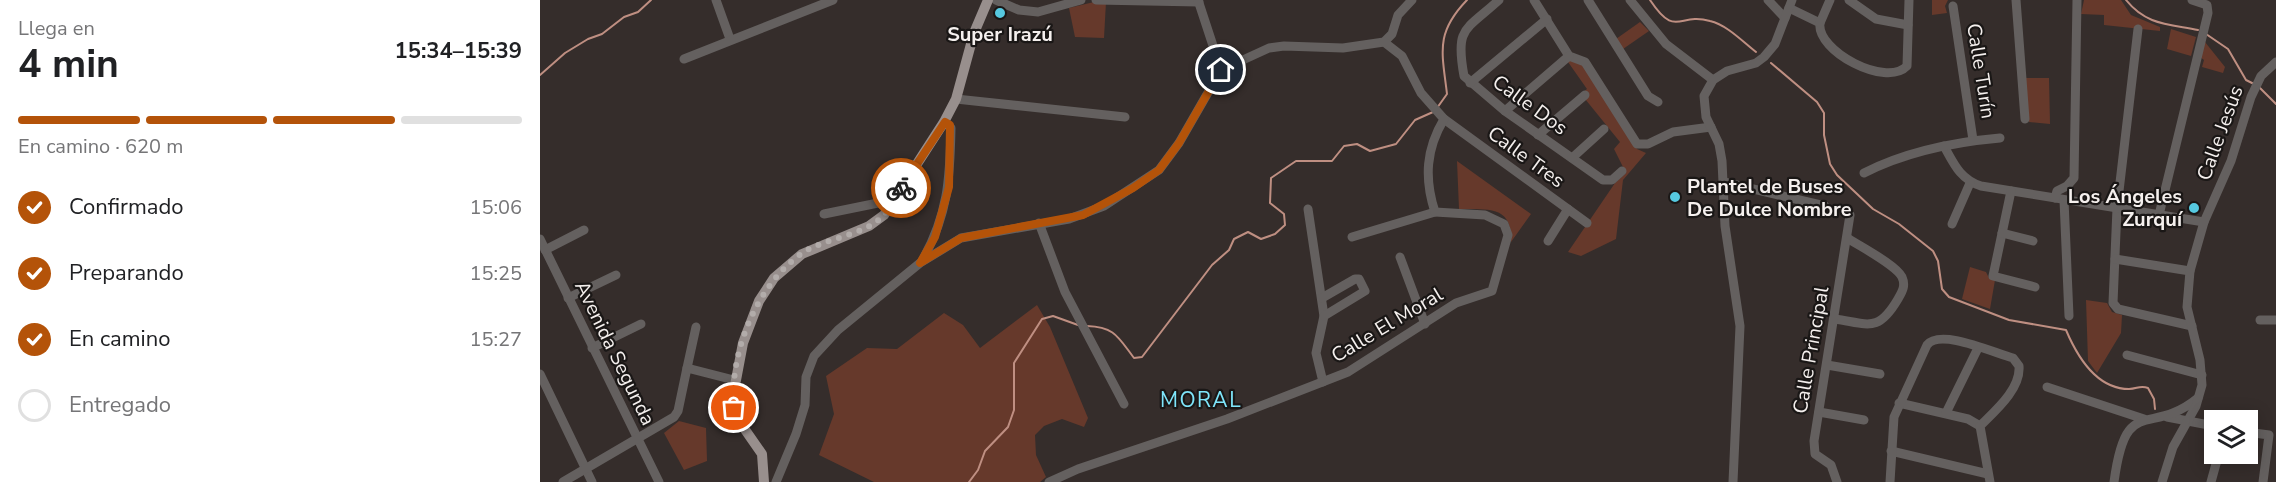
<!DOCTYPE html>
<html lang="es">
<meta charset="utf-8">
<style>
:root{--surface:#fff;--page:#f6f6f6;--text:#202124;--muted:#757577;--line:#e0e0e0;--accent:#b45309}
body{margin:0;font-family:"Nunito Sans",sans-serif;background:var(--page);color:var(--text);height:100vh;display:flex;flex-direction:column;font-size:22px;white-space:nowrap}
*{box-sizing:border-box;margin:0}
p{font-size:20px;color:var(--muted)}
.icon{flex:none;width:33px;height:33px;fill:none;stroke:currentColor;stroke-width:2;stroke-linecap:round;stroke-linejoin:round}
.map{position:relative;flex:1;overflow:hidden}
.details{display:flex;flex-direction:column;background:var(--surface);width:540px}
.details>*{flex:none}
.tools{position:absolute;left:1664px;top:410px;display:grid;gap:12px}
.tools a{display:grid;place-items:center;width:54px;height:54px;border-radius:0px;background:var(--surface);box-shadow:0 3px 15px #0003;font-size:30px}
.pin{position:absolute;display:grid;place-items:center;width:51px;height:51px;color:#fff;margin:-26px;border:3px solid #fff;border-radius:50%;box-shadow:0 2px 6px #0007}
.courier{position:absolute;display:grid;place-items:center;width:60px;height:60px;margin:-30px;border:4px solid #b45309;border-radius:50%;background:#fff;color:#222;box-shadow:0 2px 8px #0007}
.head em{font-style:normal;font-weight:700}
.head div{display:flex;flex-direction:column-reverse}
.head{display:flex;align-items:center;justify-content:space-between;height:102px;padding:0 18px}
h1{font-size:39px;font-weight:700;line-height:45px}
.bar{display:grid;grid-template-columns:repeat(4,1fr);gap:9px 6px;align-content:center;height:72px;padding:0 18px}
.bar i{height:8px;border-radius:4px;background:var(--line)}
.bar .current{background:var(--accent)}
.bar p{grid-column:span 4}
ol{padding:0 18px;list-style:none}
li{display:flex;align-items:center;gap:18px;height:66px}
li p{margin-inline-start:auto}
li .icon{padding:6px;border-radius:50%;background:var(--accent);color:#fff;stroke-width:4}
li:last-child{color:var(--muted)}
li i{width:33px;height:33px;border:3px solid var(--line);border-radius:50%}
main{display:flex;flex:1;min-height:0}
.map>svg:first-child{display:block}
.green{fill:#66392b}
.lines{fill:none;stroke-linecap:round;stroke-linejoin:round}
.stream{stroke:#bf8f82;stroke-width:2}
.minor{stroke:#64605f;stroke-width:9}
.major{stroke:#988f8d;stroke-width:10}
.done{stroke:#b2acaa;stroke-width:6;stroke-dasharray:0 10.8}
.route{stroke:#b45309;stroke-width:8}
.poi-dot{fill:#56c9e0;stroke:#1a1716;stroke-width:2}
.labels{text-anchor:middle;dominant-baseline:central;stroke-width:4.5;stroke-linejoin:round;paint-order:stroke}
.poi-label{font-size:20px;font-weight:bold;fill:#f5f0ee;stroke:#1a1716}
.street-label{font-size:20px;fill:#f5f0ee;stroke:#1a1716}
.neighbourhood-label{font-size:21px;letter-spacing:1.5px;fill:#7fe6fb;stroke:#1a1716}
</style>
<main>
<section class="details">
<div class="head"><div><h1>4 min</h1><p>Llega en</p></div><em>15:34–15:39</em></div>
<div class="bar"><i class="current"></i><i class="current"></i><i class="current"></i><i></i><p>En camino · 620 m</p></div>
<ol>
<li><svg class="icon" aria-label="check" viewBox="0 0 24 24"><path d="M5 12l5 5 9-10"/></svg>Confirmado<p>15:06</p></li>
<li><svg class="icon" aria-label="check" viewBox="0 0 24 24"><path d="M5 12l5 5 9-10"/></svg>Preparando<p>15:25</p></li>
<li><svg class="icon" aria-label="check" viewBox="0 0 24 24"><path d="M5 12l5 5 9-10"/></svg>En camino<p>15:27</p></li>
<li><i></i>Entregado</li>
</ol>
</section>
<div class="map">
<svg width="1736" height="482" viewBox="0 0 1736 482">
<rect width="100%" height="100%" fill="#352d2b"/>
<g class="green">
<polygon points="1392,0 1408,0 1405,6 1407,13 1392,15"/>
<polygon points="1544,0 1581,0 1591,15 1620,27 1620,31 1564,25 1564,15 1541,14"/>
<polygon points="554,2 566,2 564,38 535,37 529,8"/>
<polygon points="1100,22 1109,31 1083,49 1076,39"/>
<polygon points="1631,29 1656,37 1651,56 1627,49"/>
<polygon points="1665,42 1685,67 1683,73 1662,67 1664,60 1660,57"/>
<polygon points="1031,59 1044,65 1097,149 1106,153 1083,180 1076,239 1041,256 1028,252 1075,183 1086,173 1074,149 1080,142 1041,94 1047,89 1028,62"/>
<polygon points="1485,78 1509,78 1510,124 1489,122"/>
<path d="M 917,161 L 991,214 L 971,242 C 972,204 948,210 919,209 Z"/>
<polygon points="1430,267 1446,272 1449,278 1455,280 1450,309 1422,299"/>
<polygon points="1546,300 1567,303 1572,312 1582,315 1581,333 1557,373 1548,361"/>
<polygon points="497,305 510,327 548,418 544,427 522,419 504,426 495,435 496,455 506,477 500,482 334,482 279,455 294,414 286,376 327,348 357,349 404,313 423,325 440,348"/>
<polygon points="139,421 166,428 167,461 144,470 124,433"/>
</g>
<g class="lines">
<g class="stream">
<path d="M 1110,0 C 1136,39 1138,12 1170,21 C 1187,25 1202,41 1216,52"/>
<path d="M 1586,0 C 1606,25 1628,24 1658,30"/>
<polyline points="1666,34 1688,49 1706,80 1714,84"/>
<path d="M 1231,63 L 1277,102 L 1284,113 L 1284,135 L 1290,164 L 1297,175 L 1333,209 L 1359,224 L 1393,251 L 1398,261 L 1402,289 L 1409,297 L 1469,320 L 1526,330 C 1537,356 1557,389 1589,389 C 1597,389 1600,385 1608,388 L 1614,399 L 1615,409"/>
<polyline points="0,75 25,53 48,39 62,34 84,17 98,12 111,0"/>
<polyline points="1719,87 1736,104"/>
<path d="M 897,108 L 907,94 C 902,52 895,33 927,0"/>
<path d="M 547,326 C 575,327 578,337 594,358 L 602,357 L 672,265 L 689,250 L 694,239 L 708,232 L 721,239 L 735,234 L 745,225 L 744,214 L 730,203 L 731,178 L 756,161 L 792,161 L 804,146 L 817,144 L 830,151 L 856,144 L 875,120 L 893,112"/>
<polyline points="429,482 438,470 445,451 468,427 474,410 474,363 502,319 513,316 538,325"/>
</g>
<g class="minor">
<polyline points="176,0 190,39"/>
<polyline points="456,0 479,10 498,12 541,0"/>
<polyline points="556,0 659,2"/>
<polyline points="658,0 681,70"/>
<path d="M 959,0 C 925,31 915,27 924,76 L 965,111 L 1063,180 L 1072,180 L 1082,171"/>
<polyline points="994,0 1029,56 1045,62 1097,144 1108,144 1133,132 1171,127"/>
<polyline points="1048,0 1108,96 1118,102"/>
<polyline points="1090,0 1126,44 1173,80"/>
<polyline points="1228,0 1245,18"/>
<polyline points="1309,0 1336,19 1368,25"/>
<polyline points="1476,0 1485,119"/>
<polyline points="1413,6 1433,140"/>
<path d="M 1249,8 L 1280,23 C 1276,51 1346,88 1367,66 L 1369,0"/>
<polyline points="1280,23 1290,0"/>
<polyline points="1598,29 1577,208 1573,303 1578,309 1652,326"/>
<polyline points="144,59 293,0"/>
<polyline points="930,83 1007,19"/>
<polyline points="416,99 585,117"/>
<polyline points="965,111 1029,56"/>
<polyline points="904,119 1047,223"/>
<polyline points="998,135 1045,95"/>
<path d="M 1404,146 C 1414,164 1420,179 1441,186 L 1664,222"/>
<polyline points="1032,158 1064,129"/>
<path d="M 1324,173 C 1365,152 1415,142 1460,138"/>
<polyline points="1184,182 1285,206"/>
<polyline points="1471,191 1453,276 1495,287"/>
<polyline points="1515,198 1517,191 1527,186 1534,178 1537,0"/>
<polyline points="1524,200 1529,316"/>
<polyline points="768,209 784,316 776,353 783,382"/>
<polyline points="284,214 338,203 349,207"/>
<polyline points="1619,215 1668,13 1667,5 1652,0"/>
<polyline points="499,223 525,292 584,404"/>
<polyline points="1412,224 1430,183"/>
<polyline points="1462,233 1493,241"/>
<polyline points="812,237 895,212"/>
<polyline points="0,239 119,482"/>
<polyline points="1008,241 1028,209"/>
<polyline points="5,250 44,230"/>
<polyline points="860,257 885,324"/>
<polyline points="1575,259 1650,271"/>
<path d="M 382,261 C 408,215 410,179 411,128 L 404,122"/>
<polyline points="28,298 76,275"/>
<polyline points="782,298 815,279 819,279 825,291 784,316"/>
<path d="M 1295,319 C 1329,324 1338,333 1358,299 C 1362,292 1366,286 1362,277 C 1356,265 1321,247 1309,239"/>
<polyline points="1720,320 1736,320"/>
<polyline points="52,348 101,324"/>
<polyline points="1587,355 1662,375"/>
<polyline points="1287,365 1340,374"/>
<polyline points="147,368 156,327"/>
<polyline points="0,374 52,482"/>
<polyline points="1507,387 1604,419"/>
<polyline points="1359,403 1428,419 1440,426"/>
<polyline points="1279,412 1324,420"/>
<polyline points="1406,413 1438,348"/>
<polyline points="1627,417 1674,426"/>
<polyline points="1707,432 1729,435 1723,482"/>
<polyline points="1351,451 1448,474"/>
<polyline points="23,482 134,417 138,411 147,368 194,380"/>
<polyline points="236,482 256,434 265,405 266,377 274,356 298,330 380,263 421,238 529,219 564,206 619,170 639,143 681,70 729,48 744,46 803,48 844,42 852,34 858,15 872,0"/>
<path d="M 509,482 L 538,469 L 687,419 L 808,372 L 916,303 L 952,291 L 968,235 L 964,224 L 945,215 L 895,212 C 884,178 886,149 904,119 L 881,93 L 862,56 L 844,42"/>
<polyline points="1193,482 1200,326 1185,226 1182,161 1179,144 1166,117 1164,96 1173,80 1187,71 1216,63 1224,57 1235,44 1252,0"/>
<polyline points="1297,482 1291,465 1275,454 1274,441 1310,215"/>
<path d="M 1350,482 L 1354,417 L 1387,345 C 1400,328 1454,353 1473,358 L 1479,366 C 1481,389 1455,411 1440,426 L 1450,482"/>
<path d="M 1574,482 C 1586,392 1609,438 1658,398"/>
<polyline points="1622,482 1633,447 1656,406 1662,385 1660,360 1647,307 1650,271 1664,222 1691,161 1711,97 1721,76 1736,62"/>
<polyline points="1671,482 1679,453"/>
</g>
<polyline class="major" points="224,482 222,454 199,421 193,396 203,343 219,301 234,278 262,254 329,226 344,215 404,122 416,99 434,33 448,0"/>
</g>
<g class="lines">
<path class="done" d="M 194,408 C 189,354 216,286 261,254 C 285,237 323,237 344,215 C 350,207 356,196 361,188"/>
<polyline class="route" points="361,188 405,122 410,125 409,187 395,237 380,263 421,238 543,215 593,188 619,170 639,143 681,70"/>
</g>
<g class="poi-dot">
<circle cx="460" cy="13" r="6"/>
<circle cx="1135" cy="197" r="6"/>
<circle cx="1654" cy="208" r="6"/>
</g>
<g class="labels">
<g class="poi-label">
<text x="460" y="34">Super Irazú</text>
<text x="1147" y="186" text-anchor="start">Plantel de Buses<tspan x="1147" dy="23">De Dulce Nombre</tspan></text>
<text x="1642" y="196" text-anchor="end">Los Ángeles<tspan x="1642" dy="23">Zurquí</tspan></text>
</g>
<g class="street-label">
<text transform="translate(1441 71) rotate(81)">Calle Turín</text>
<text transform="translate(990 105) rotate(36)">Calle Dos</text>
<text transform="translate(1680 133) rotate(-70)">Calle Jesús</text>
<text transform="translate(986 157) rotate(36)">Calle Tres</text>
<text transform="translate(847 325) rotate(-31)">Calle El Moral</text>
<text transform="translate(1271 350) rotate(-80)">Calle Principal</text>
<text transform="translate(75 353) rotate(64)">Avenida Segunda</text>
</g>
<g class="neighbourhood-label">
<text x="661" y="400">MORAL</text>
</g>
</g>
</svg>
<div class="tools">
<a><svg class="icon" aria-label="layers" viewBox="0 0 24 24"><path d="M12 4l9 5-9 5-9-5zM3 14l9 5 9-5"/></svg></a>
</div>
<div class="pin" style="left:194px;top:408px;background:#ea580c"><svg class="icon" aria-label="bag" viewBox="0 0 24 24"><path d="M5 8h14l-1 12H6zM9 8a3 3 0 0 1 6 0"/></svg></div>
<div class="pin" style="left:681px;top:70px;background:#1f2937"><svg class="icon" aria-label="home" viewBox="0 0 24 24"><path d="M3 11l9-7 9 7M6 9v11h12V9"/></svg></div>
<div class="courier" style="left:361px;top:188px"><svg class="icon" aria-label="bike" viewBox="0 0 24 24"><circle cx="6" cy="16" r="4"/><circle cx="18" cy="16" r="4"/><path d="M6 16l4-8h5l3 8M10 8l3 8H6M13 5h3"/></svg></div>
</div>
</main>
